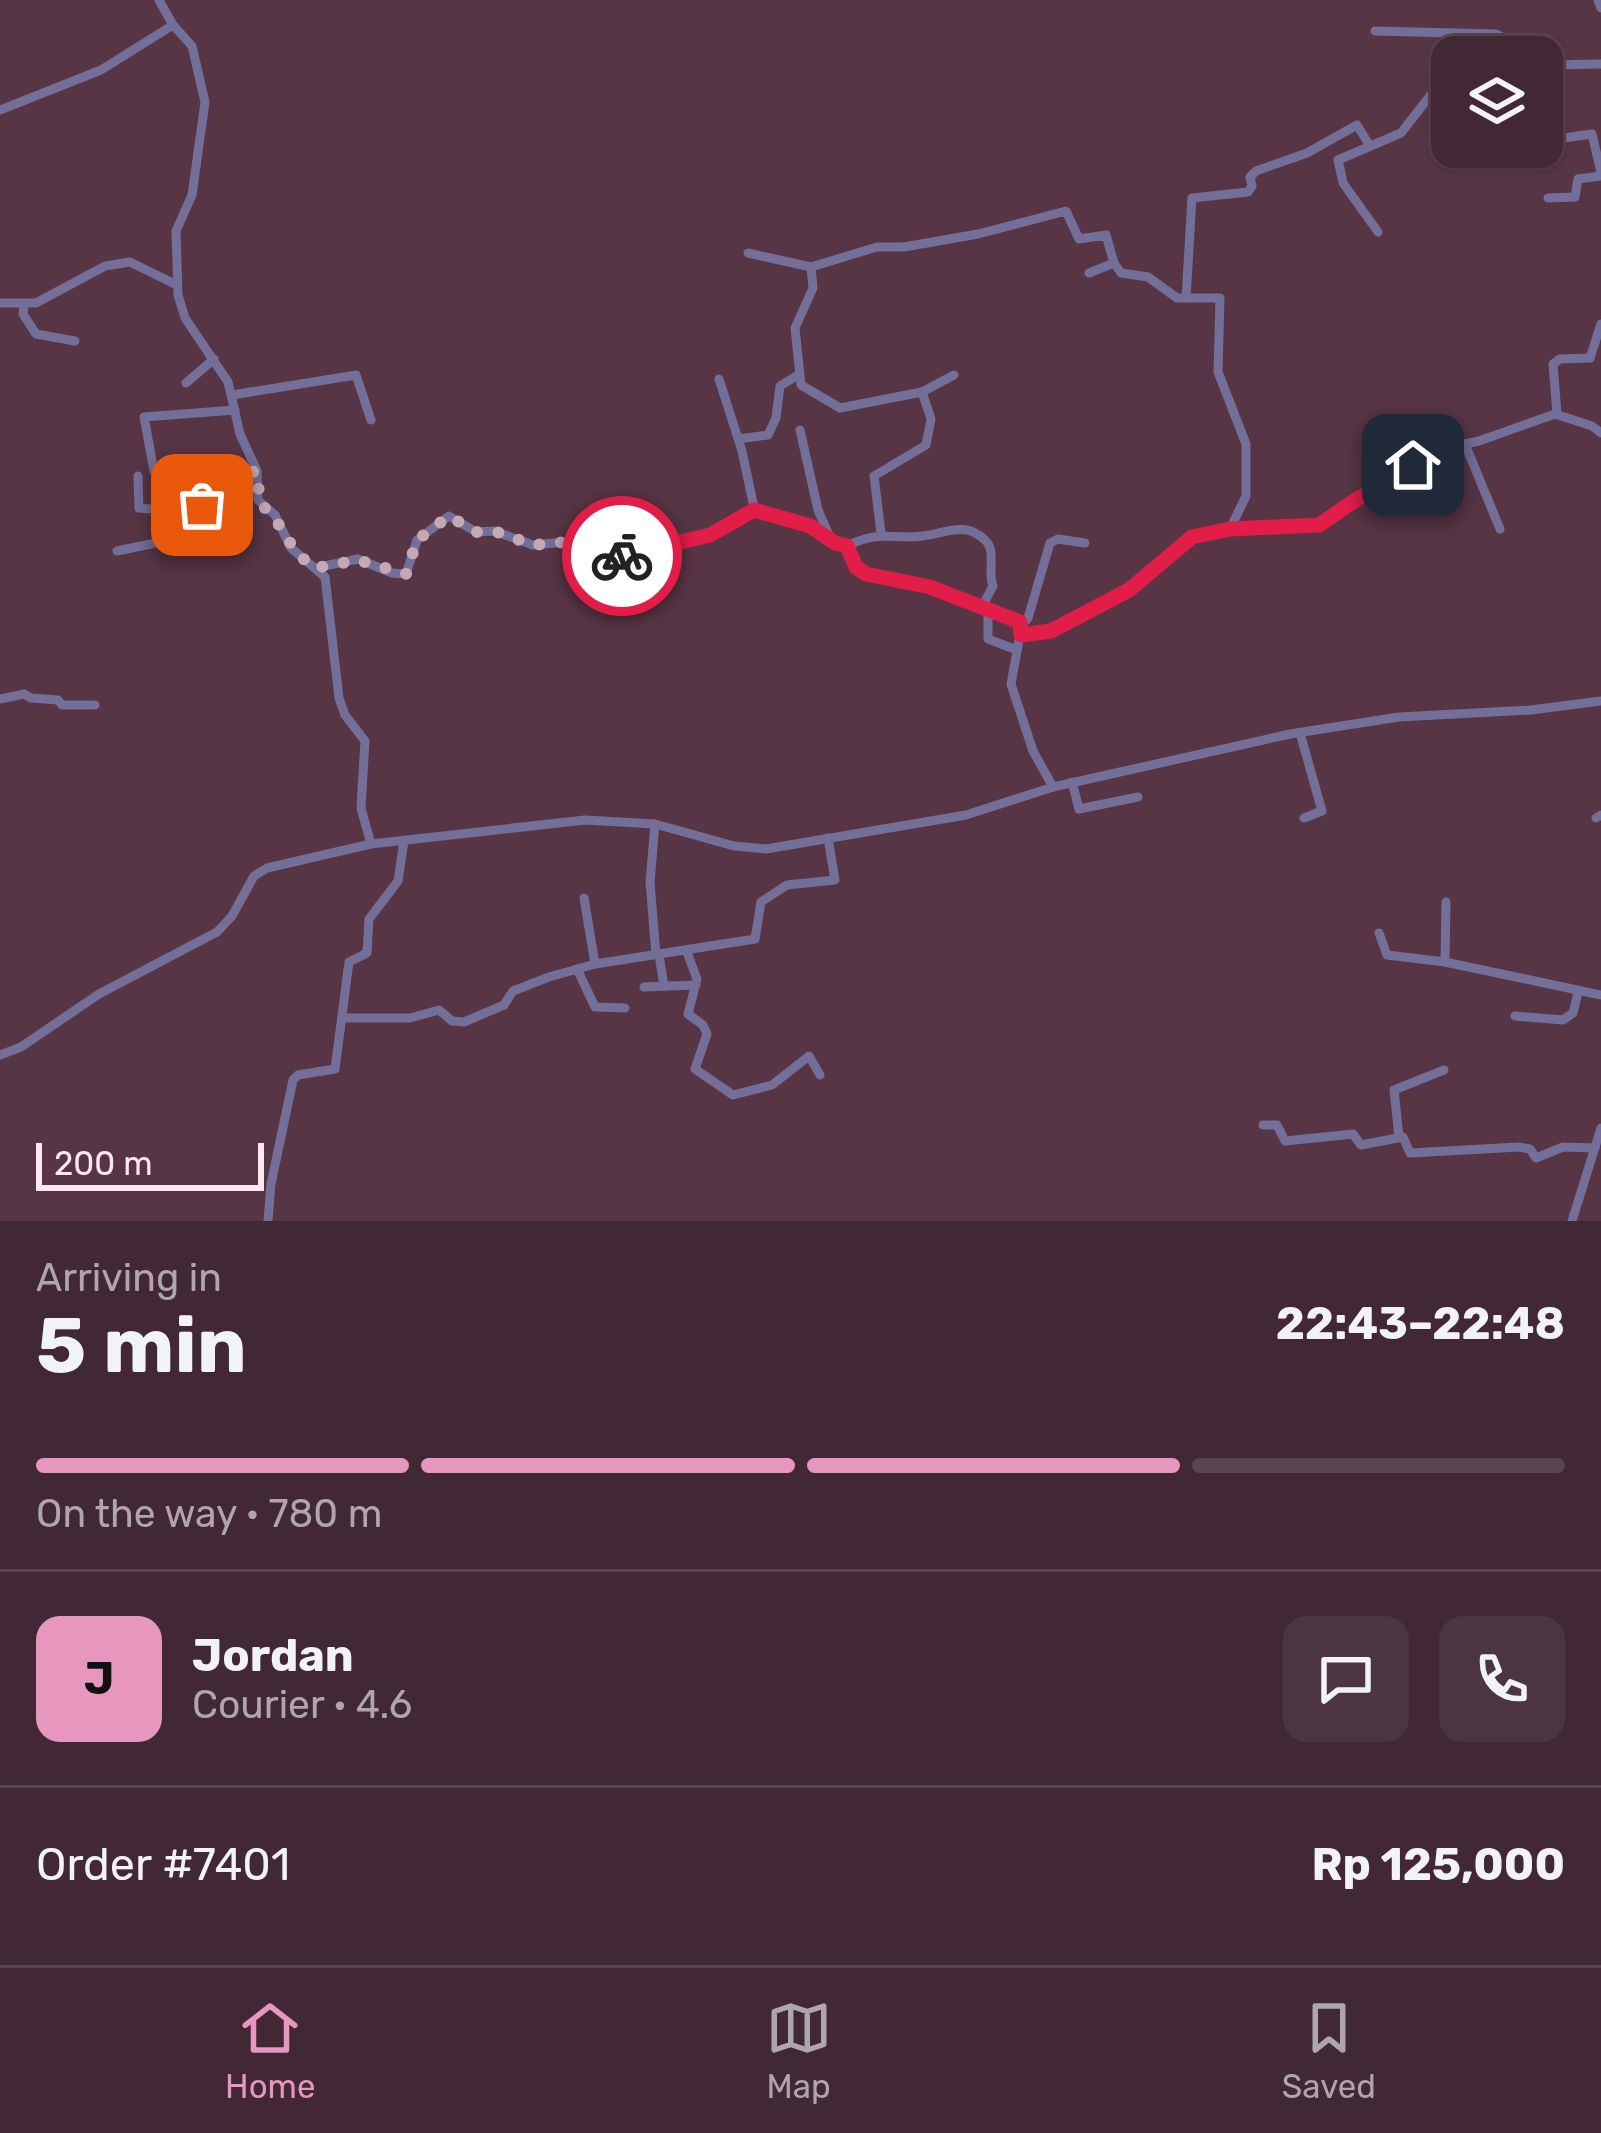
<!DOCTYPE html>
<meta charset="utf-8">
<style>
:root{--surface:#412834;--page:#4c3440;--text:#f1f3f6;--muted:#aea6ac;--line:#5a444f;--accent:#e797bd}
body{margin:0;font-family:Rubik,sans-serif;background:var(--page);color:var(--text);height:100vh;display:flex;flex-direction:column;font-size:45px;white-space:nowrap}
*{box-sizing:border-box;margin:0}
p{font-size:39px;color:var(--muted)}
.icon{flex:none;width:66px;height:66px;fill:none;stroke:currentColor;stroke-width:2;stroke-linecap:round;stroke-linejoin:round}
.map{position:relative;height:1221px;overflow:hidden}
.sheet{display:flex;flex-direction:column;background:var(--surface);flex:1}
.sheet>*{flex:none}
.buttons{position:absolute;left:1431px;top:36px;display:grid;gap:24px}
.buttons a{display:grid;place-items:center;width:132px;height:132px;border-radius:24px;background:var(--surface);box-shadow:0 3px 9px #0004,0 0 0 3px var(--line);font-size:60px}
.scale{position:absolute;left:36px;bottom:30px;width:228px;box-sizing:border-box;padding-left:12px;border:6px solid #ffe8f2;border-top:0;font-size:33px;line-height:42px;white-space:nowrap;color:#ffe8f2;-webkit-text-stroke:9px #573545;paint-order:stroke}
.pin{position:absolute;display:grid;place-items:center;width:102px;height:102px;color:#fff;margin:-51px;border-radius:24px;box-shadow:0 6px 18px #0006}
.courier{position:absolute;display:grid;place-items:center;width:120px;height:120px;margin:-60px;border:9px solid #e11d48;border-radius:50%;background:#fff;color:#222;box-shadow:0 3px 15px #0007}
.head em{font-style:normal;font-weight:700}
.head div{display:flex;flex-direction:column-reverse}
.head{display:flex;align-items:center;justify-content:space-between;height:204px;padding:0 36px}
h1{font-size:78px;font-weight:700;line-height:90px}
.bar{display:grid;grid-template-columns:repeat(4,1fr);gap:18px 12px;align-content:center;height:144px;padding:0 36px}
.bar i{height:15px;border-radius:9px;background:var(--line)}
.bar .on{background:var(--accent)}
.bar p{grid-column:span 4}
.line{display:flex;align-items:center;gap:30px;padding:0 36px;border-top:3px solid var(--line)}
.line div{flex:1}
.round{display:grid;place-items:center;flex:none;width:126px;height:126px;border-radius:24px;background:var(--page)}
.dock{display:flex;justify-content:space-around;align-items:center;height:168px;border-top:3px solid var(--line);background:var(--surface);font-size:33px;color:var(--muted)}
.dock a{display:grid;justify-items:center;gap:6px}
.dock .on{color:var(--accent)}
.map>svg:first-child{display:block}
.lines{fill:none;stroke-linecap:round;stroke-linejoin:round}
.minor{stroke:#736f99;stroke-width:9}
.done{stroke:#c4a9b5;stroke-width:12;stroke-dasharray:0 21.6}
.route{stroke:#e11d48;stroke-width:15}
</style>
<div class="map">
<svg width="1601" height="1221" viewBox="0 0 1601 1221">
<rect width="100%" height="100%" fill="#573545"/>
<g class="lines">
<g class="minor">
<polyline points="159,0 173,25"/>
<polyline points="1598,0 1601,8"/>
<polyline points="1375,31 1496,34 1506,39 1509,57"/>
<polyline points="1542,65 1601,64"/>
<polyline points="0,110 101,70 173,25 192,46 205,102 192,195 176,231 178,295 185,318 228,382 240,434 257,471 258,500 275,515 291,548 325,577 339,698 345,715 365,741 361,808 371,844"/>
<polyline points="1542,141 1592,134 1601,172"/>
<polyline points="1548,198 1575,197 1578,179 1601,176"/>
<polyline points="1378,232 1343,183 1338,160 1401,133 1433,92 1452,84"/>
<polyline points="748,253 811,267 877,247 904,247 978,234 1066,211 1079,239 1106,235 1114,263 1121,273 1148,277 1177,298 1220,298 1218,372 1246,444 1246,496 1230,529"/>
<polyline points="811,267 813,288 795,328 801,385 840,408 922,392"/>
<polyline points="1089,273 1114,263"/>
<polyline points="1186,298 1192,198 1248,192 1252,186 1250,177 1256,171 1307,153 1357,125 1370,146"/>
<polyline points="0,303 36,303 105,266 130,262 177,285"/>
<polyline points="24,306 23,314 36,334 75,341"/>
<polyline points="719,379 742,451 755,512 810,527 835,543 847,546 857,567 866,574 930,587 997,610 1022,624 1011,684 1033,751 1053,787"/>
<polyline points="186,383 214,359"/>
<polyline points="232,395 356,375 371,420"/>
<polyline points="1557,414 1553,364 1560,359 1590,358 1601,324"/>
<polyline points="800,430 818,510 829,535"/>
<polyline points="738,439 768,435 776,418 780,386 798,375"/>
<polyline points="1465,444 1500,529"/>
<polyline points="154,471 144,417 235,410"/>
<polyline points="138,476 139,508 185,512 198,508 227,476 257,471"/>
<polyline points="881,533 874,476 926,445 931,419 922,392 954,375"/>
<path d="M 847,546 C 882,529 890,540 923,536 C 947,533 965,521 985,540 C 997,551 987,573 993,586 L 982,607"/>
<polyline points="117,551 175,539 185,512"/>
<polyline points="315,568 358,559 392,573 406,574 417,540 449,516 476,532 494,531 533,545 597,539 623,556 710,534 753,510"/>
<polyline points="988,608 988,639 1017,650"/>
<polyline points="1022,625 1028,618 1050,543 1058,539 1085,543"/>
<polyline points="1021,635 1051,631 1129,590 1199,534 1230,529 1324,524 1357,499 1406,474 1426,452 1479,441 1555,414 1592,426 1601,433"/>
<polyline points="0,699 24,694 31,698 58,700 62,705 95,705"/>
<polyline points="1300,733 1322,811 1304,818"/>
<polyline points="1072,782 1079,809 1138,797"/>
<polyline points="1596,818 1601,815"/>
<polyline points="655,824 650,882 656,955"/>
<polyline points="584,898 595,964"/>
<polyline points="1446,902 1445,962 1601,995"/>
<polyline points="1379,933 1387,955 1445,962"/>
<polyline points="687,952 697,979 688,1014 703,1025 707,1034 695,1069 733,1095 772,1085 809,1056 820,1075"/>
<polyline points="659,955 664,986"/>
<polyline points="577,969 595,1007 625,1008"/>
<polyline points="644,987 696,985"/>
<polyline points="1515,1016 1563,1020 1573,1013 1578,992"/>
<polyline points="344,1018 410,1018 439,1010 452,1021 464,1022 504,1005 513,991 549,977 595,964 755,939 761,902 787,885 835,880 828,838"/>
<polyline points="0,1055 21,1047 99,994 217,932 232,916 254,876 267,868 371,844 585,820 655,824 734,846 766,849 966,815 1053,787 1290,734 1399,717 1531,710 1601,701"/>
<polyline points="1263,1125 1277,1125 1285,1141 1353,1134 1361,1145 1403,1137 1410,1153 1519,1147 1530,1149 1536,1158 1563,1147 1595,1148"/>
<polyline points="1399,1137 1394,1090 1444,1070"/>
<polyline points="268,1221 271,1184 293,1080 298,1075 335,1069 349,962 367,953 369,919 398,881 404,841"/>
<polyline points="1572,1221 1601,1128"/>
</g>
</g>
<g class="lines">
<path class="done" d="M 202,505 L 227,476 L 257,471 L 260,504 C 286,524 284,547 315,568 L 358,560 L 406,574 L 417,540 L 449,516 L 476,532 L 494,531 L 533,545 L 597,539 L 622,556"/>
<polyline class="route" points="622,556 710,535 754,510 810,526 835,543 847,546 856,567 866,574 930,587 1020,622 1021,635 1051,631 1129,590 1192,537 1230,529 1319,525 1357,499 1406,474 1413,465"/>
</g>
</svg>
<div class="buttons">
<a><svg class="icon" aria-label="layers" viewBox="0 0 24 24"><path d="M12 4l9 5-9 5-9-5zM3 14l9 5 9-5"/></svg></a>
</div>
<div class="scale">200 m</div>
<div class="pin" style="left:202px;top:505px;background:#ea580c"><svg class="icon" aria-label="bag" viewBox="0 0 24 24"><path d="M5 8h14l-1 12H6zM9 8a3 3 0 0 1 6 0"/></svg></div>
<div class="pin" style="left:1413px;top:465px;background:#1f2937"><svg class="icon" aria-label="home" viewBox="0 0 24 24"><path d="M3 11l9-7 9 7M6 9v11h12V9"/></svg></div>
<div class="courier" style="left:622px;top:556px"><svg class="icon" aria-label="bike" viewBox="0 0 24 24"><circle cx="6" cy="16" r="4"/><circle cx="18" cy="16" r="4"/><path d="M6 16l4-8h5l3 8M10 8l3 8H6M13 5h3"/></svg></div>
</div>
<section class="sheet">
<div class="head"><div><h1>5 min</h1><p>Arriving in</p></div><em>22:43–22:48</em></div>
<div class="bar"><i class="on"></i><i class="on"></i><i class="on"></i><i></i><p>On the way · 780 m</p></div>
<div class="line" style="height:216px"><b class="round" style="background:var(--accent);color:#111">J</b><div><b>Jordan</b><p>Courier · 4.6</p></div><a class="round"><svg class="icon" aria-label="chat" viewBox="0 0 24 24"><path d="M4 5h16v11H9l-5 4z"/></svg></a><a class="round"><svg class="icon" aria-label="phone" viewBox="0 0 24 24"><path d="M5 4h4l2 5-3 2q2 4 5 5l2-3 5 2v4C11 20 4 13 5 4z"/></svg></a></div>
<div class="line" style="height:156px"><div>Order #7401</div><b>Rp 125,000</b></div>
</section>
<nav class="dock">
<a class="on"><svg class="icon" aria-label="home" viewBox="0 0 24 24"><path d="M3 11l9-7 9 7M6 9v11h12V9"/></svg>Home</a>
<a><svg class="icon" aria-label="map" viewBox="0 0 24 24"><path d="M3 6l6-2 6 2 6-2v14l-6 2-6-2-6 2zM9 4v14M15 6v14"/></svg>Map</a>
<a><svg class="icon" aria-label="saved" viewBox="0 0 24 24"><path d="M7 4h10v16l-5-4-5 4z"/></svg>Saved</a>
</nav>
